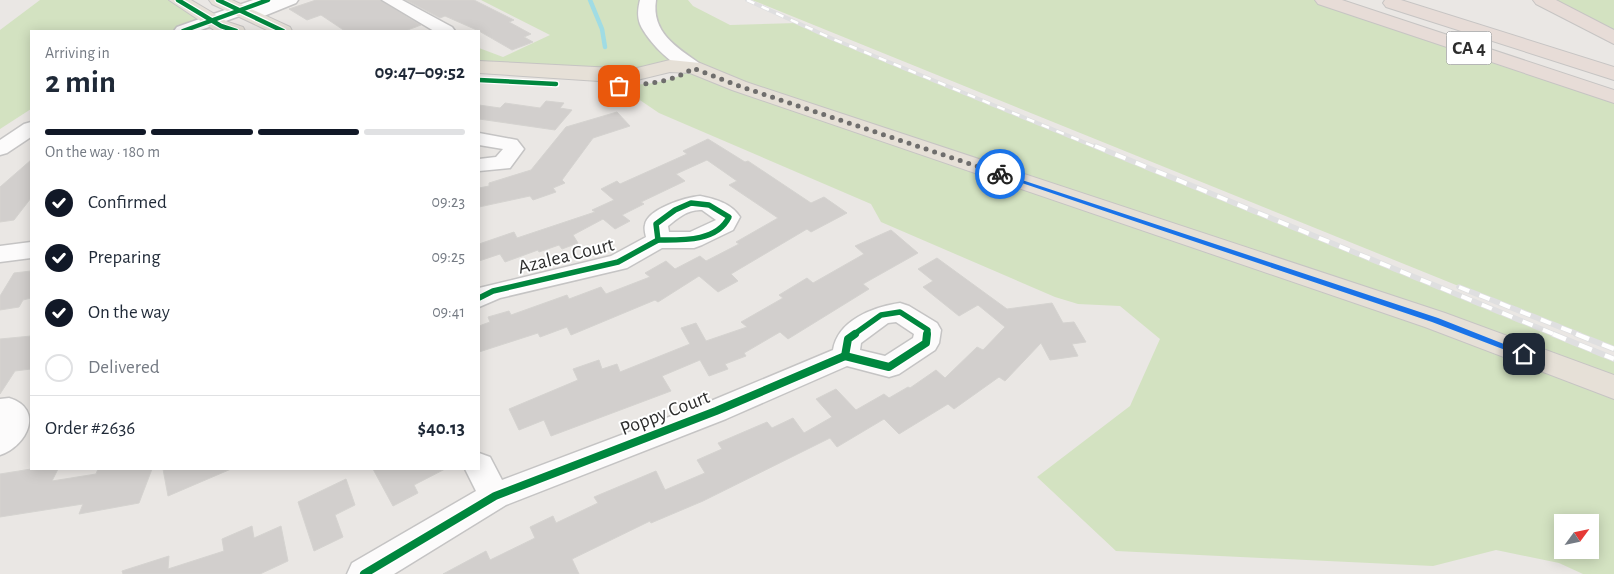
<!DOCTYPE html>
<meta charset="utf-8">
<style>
:root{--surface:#fff;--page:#f2f2f3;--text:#1f2937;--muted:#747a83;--line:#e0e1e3;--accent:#111827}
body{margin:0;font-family:"Alegreya Sans",sans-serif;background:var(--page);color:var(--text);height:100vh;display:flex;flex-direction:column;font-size:19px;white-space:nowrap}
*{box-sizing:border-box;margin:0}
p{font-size:16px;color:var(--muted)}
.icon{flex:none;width:28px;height:28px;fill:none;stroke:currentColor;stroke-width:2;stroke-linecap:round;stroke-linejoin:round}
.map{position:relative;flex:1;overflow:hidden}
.details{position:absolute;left:30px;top:30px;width:450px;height:440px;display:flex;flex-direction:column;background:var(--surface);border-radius:0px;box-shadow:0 2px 12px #0003}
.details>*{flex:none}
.needle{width:32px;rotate:57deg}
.tools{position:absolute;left:1554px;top:514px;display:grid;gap:10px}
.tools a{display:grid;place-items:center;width:45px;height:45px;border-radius:0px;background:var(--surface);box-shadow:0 2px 12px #0003;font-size:25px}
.pin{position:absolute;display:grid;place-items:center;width:42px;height:42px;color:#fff;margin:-21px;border-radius:10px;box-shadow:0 2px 8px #0006}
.courier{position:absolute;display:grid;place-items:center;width:50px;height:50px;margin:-25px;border:4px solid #1a73e8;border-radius:50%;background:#fff;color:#222;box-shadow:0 1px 6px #0007}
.head em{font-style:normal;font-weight:600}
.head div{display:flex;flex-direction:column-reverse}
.head{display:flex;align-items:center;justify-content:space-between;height:85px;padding:0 15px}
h1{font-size:32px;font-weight:600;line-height:38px}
.bar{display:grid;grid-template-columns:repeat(4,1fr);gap:8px 5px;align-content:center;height:60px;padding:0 15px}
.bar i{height:6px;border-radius:4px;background:var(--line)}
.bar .current{background:var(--accent)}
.bar p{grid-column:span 4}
.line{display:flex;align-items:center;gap:12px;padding:0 15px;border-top:1px solid var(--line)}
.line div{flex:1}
ol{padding:0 15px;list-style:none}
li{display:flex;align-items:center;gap:15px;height:55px}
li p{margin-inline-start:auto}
li .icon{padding:5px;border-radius:50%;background:var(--accent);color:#fff;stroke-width:4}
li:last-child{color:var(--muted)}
li i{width:28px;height:28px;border:2px solid var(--line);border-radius:50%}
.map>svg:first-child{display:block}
.green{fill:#d3e2c1;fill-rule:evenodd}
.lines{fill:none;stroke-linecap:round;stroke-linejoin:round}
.stream{stroke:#a0dce4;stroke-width:4.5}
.building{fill:#d2cfcd;stroke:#d5d3d0}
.minor-casing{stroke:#c5c4c4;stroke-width:3}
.major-casing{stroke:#c6c4c3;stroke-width:2}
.highway-casing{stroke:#c6c4c3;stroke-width:2}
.minor{fill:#fcfbfb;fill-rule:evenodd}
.major{fill:#e6e0d7;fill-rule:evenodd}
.highway{fill:#e7dcd7;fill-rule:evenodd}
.rail-far2-casing{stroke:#dfdfe0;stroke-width:4}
.rail-far1-casing{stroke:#dfdfe0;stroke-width:5.5}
.rail-casing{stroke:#dfdfe0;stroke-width:6}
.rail-far2{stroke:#fff;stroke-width:2.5;stroke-dasharray:8;stroke-linecap:butt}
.rail-far1{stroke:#fff;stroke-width:4;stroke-dasharray:11;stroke-linecap:butt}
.rail{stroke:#fff;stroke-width:4.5;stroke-dasharray:14;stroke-linecap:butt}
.cycleway-far2-casing{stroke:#fff;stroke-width:7}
.cycleway-far1-casing{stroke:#fff;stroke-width:9}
.cycleway-casing{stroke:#fff;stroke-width:11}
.cycleway-far2{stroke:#00873e;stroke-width:4.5}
.cycleway-far1{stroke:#00873e;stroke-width:5.5}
.cycleway{stroke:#00873e;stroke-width:8}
.route{fill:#1a73e8}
.done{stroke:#6f6e6d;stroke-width:5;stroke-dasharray:0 9}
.labels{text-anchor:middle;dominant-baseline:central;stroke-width:4;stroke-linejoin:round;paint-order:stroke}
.shield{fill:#fff;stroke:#6c6c6c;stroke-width:1}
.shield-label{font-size:19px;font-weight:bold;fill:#2d2d2d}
.street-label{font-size:20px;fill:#2d2d2d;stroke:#fff}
</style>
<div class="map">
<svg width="1614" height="574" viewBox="0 0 1614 574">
<rect width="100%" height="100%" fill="#eae7e4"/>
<g class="green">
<polygon points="40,0 178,0 211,20 183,31 31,31 31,109 0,129 0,30"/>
<path d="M 481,0 L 688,0 L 693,6 L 730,25 L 797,23 L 1614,359 L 1614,574 L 1583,574 L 1559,563 L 1496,550 L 1433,566 L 1116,551 L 1037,477 L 1130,406 L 1160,339 L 1120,306 L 1078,304 L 1055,297 L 881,222 L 871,204 L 659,113 L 619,86 C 643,84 673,84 692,68 L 599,75 L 479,67 L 479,48 L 503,57 L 550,35 ZM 1562,522 L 1590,522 L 1590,550 L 1562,550 Z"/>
<polygon points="752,0 1318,0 1614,96 1614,349"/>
<polygon points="1543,0 1614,0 1614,36"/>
</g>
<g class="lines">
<polyline class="stream" points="590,0 602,29 605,47"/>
</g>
<g class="building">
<polygon points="316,0 380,0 421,25 405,31 345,31 321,15 307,20 289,9"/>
<polygon points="406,0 474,0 514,20 509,22 531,34 524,37 533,42 512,50 479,31 445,16 440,18"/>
<polygon points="546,101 564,103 560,108 572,110 555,130 479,119 479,105 500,108 505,103 540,108"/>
<polygon points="617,112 630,126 593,138 562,180 565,183 553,188 556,192 533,200 530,196 479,207 479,188 489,186 489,183 531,170 566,127"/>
<polygon points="708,139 745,162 748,161 811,203 824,197 847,213 811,232 807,229 731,274 738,281 718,292 699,276 658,302 655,300 571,335 567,327 540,337 538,333 479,352 479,326 490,322 488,317 509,311 511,315 567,295 569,299 601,287 606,294 650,277 645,273 666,261 675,269 700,256 706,261 739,244 736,242 778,218 729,185 737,181 707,160 676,174 685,181 641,202 644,204 622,215 630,221 615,229 603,219 573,235 578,243 562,249 559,245 539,252 538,250 505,262 500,254 479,261 479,244 514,232 517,238 595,212 592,210 614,200 601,189 617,181 620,184 687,154 683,151"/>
<polygon points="31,160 31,198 14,220 0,222 0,187"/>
<polygon points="891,230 918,253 863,284 869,289 788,339 780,332 744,353 746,356 725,364 728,369 709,376 700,360 662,376 671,391 551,436 544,420 519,430 509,409 578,380 573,369 599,360 602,369 617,364 620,372 690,344 681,328 696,323 706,341 747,327 741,322 783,298 779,295 807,278 813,283 864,254 855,246"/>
<polygon points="937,258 1007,309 1052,303 1063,323 1074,322 1086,342 1072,344 1078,356 1050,360 1041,343 1005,381 999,377 954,409 948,404 899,434 884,419 837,447 830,438 703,501 651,523 650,521 572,559 579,574 443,574 486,551 490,560 535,538 530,527 553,516 556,523 598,503 594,497 656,471 665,490 705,473 697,460 722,449 718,443 767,422 772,428 793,418 804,433 832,417 816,399 836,389 856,410 884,394 889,398 908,387 910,388 936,370 945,378 977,347 983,350 1005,327 978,305 959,316 923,287 933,281 918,269"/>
<polygon points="31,271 31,298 23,300 19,307 0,310 0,296 14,273"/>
<polygon points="31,336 31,369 15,371 0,394 0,339"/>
<polygon points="31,469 58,469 52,481 96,474 98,469 152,469 139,503 79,514 83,504 0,517 0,474"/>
<polygon points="163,469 231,469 168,496"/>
<polygon points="373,469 445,469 414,485 418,493 393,506"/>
<polygon points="346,479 355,505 335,515 343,537 314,551 298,502"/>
<polygon points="252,526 254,538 281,526 288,561 260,574 123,574 122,571 169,556 168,569 224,551 222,539"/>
</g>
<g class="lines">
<g class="minor-casing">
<g id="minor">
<polygon points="253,0 298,0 296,3 259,18 253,19 245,14 198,31 174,31 177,27"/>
<polygon points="382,0 402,0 452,27 455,31 434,31"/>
<path d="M 640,0 L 656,0 C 651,32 676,47 699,63 L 702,67 L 699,71 C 680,76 647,41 640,24 C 637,16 638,8 640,0 Z"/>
<polygon points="31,122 31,137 7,153 0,155 0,140 24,124"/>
<polygon points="479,133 517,140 524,149 510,168 479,171 479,159 496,157 503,149 479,145"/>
<path d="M 700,196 C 715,199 731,203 740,217 L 733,230 L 702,245 L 694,248 L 662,248 L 627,268 L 500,298 L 479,307 L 479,288 L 611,256 L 646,237 C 645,233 644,228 645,225 C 647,209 686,197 700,196 ZM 702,210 L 716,220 L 690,232 L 669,232 L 668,226 C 678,218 688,209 702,210 Z"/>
<polygon points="31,242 31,258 0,262 0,246"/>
<path d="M 900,303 L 909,306 L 937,323 L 941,330 L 939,343 L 935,350 L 899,374 L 889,377 L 847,366 L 726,419 L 506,505 L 394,574 L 347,574 L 352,563 L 476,491 L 465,469 L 479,469 L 479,453 L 490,457 L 502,480 L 706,403 L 833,350 C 838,320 873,307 900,303 ZM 896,322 L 914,334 L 913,338 L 885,356 L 860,350 L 861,343 L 888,323 Z"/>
<path d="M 9,398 C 45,409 27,446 0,455 L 0,399 Z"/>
</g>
</g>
<g class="major-casing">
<g id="major">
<polygon points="169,0 191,0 228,22 243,27 245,31 214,30"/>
<polygon points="209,0 232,0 290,27 292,31 269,31 212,4"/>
<polygon points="670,60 700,63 746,82 1445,313 1614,375 1614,399 1425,327 732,90 690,73 670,72 633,81 599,81 479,73 479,61 633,69"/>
</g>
</g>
<g class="highway-casing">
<g id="highway">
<polygon points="1315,0 1342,0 1614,90 1614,103 1318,4"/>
<polygon points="1385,0 1401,0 1614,67 1614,80 1386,7 1383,3"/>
<polygon points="1533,0 1556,0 1614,30 1614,44 1536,4"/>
</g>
</g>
<use href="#minor" class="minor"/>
<use href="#major" class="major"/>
<use href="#highway" class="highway"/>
<g class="rail-far2-casing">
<polyline id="rail-far2" points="747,0 833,39 1098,148"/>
</g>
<g class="rail-far1-casing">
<g id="rail-far1">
<polyline points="1095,146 1556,335"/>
<polyline points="1459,287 1580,335"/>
</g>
</g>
<g class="rail-casing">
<g id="rail">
<polyline points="1553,334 1614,359"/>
<polyline points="1576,334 1614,349"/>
</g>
</g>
<use href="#rail-far2" class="rail-far2"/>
<use href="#rail-far1" class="rail-far1"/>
<use href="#rail" class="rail"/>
<g class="cycleway-far2-casing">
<g id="cycleway-far2">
<polyline points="178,0 221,26 236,31"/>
<polyline points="218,0 283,31"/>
<polyline points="183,31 268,0"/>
<polyline points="479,80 556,84"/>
</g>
</g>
<g class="cycleway-far1-casing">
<g id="cycleway-far1">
<path d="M 691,203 L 709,205 L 729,217 C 717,242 681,240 658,240 L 656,224 L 675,210 Z"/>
<polyline points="479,298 493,291 618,262 658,240"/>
<polyline points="853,335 881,315 900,312 928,330 927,335"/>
</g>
</g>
<g class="cycleway-casing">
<g id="cycleway">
<polyline points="845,356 889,367 926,343 927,334"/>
<polyline points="845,356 848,339 855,334"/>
<polyline points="364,574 495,496 716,411 845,356"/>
</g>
</g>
<use href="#cycleway-far2" class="cycleway-far2"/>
<use href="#cycleway-far1" class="cycleway-far1"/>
<use href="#cycleway" class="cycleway"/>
</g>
<polygon class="route" points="998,172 1438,318 1529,354 1524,357 1521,356 1432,322 998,175"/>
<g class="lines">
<path class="done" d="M 619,86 C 644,84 673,83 693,68 L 739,86 L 1000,174"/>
</g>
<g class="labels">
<rect class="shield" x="1446.5" y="31.5" width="45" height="33" rx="4"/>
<g class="shield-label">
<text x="1469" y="48">CA 4</text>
</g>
<g class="street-label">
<text transform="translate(566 256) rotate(-14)">Azalea Court</text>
<text transform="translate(665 413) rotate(-21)">Poppy Court</text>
</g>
</g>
</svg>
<div class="tools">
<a><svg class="needle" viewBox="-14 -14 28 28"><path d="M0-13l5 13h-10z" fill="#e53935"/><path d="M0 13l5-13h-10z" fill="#747a83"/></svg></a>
</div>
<div class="pin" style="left:619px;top:86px;background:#ea580c"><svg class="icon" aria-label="bag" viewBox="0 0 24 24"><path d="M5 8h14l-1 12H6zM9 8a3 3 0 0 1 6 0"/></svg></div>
<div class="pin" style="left:1524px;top:354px;background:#1f2937"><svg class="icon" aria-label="home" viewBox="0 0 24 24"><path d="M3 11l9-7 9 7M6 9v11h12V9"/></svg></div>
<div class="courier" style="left:1000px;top:174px"><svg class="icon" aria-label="bike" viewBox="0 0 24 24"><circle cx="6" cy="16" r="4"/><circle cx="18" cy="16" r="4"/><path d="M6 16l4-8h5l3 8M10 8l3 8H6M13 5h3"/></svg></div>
<section class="details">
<div class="head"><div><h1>2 min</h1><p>Arriving in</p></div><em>09:47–09:52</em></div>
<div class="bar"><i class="current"></i><i class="current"></i><i class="current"></i><i></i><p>On the way · 180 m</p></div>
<ol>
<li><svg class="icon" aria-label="check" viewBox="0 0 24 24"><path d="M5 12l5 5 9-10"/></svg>Confirmed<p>09:23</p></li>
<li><svg class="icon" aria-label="check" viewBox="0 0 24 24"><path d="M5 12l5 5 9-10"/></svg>Preparing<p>09:25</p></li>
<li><svg class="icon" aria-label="check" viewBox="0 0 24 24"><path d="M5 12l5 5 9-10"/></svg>On the way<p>09:41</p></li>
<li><i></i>Delivered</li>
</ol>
<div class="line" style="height:65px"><div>Order #2636</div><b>$40.13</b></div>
</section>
</div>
